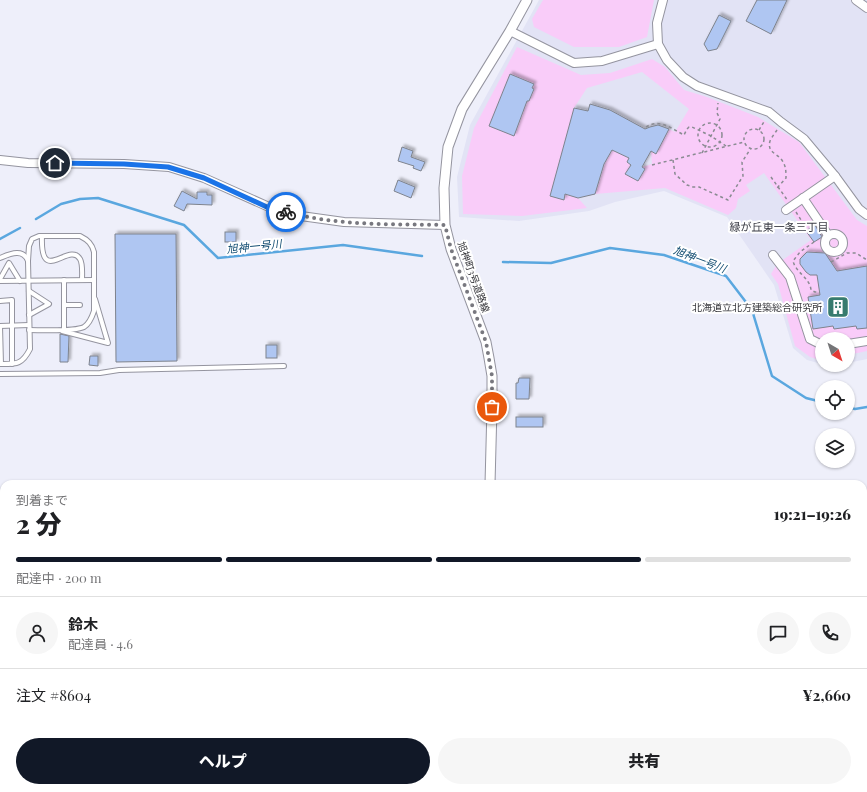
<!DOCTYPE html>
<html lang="ja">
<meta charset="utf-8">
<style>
:root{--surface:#fff;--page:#f6f6f6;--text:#202124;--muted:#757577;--line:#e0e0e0;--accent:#111827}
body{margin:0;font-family:"Playfair Display","Noto Sans JP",serif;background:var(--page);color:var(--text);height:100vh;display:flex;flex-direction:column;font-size:15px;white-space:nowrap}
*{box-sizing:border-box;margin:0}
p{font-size:13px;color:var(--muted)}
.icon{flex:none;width:22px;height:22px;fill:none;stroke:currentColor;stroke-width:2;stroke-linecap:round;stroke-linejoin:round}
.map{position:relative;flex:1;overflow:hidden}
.drawer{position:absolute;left:0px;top:480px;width:867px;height:312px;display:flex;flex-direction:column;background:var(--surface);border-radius:12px 12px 0 0;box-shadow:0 1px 3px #0004}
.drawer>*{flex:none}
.needle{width:26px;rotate:141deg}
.fabs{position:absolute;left:815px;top:332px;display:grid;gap:8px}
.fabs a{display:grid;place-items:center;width:40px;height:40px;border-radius:50%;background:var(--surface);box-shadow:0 1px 3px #0004;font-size:20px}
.pin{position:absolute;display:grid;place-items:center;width:34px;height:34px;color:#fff;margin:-17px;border:2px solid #fff;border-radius:50%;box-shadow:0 1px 4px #0007}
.courier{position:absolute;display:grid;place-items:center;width:40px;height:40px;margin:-20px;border:3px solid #1a73e8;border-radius:50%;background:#fff;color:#222;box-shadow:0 1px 5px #0007}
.head em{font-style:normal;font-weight:800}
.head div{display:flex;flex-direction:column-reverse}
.head{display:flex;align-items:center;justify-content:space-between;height:68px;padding:0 16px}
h1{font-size:26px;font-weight:800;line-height:30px}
.bar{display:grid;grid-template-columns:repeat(4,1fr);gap:6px 4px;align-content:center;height:48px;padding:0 16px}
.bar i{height:5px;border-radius:3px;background:var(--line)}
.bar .selected{background:var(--accent)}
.bar p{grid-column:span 4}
.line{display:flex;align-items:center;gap:10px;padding:0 16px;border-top:1px solid var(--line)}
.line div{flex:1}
.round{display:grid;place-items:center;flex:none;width:42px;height:42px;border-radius:21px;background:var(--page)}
.cta{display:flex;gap:8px;margin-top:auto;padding:8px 16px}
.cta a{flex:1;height:46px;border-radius:24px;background:var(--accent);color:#fff;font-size:16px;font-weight:800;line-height:46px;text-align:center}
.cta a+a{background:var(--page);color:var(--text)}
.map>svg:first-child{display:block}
.built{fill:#e2e3f5}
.green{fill:#f9ccf9}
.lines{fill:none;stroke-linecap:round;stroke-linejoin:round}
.stream{stroke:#5aa7df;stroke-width:2.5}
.river{stroke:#5aa7df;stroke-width:15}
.building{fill:#afc6f2;stroke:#7e838d;filter:url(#shadow)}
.service-casing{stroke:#94949f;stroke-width:6}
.minor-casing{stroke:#94949f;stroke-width:10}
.tertiary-casing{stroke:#94949f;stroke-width:11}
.path{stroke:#8a8b92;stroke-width:1.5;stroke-dasharray:3 3;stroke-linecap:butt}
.service{stroke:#fff;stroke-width:4}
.minor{stroke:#fff;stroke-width:8}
.tertiary{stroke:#fff;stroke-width:9}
.done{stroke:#78787f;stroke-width:4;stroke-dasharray:0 7.2}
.route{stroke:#1a73e8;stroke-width:5}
.labels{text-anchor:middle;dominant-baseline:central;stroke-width:4;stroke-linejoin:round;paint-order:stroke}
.street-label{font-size:10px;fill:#38383d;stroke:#fff}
.poi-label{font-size:10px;fill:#38383d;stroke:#fff;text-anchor:end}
.neighbourhood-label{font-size:11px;fill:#3b3c45;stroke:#fff}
.water-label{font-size:11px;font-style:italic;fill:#114c71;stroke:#fff}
</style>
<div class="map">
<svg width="867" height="792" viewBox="0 0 867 792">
<defs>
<filter id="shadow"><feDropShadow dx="2.5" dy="-2.5" stdDeviation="1" flood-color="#0004"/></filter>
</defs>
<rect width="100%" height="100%" fill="#eeeffa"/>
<g class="built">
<polygon points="539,0 867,0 867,359 848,363 848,339 822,339 822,364 807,360 793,348 774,285 727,217 664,191 615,202 589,211 519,221 459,217 457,177 470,125"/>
<rect x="605" y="788" width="59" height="4"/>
</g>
<g class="green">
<polygon points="543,0 654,0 647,37 619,47 574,47 534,27 532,19"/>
<polygon points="517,47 581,75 610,73 652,59 665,67 684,90 707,97 758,117 799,142 857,220 867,226 867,351 848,355 848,339 822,339 822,360 820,360 810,357 795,346 778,284 771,274 777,264 811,240 764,173 746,185 750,191 738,199 736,208 728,215 665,188 595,194 604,164 612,150 629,158 627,162 631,165 626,174 638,181 645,169 642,167 652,164 651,151 656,153 669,129 675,132 689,109 642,72 587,88 574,108 550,196 564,200 565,194 578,198 587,208 522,216 463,214 462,176 474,128"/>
<polygon points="0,747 4,748 4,788 173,788 189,792 0,792"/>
</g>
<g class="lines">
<g class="stream">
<polyline points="36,219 61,204 80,199 98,198 184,225 218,258 343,245 422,256"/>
<polyline points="0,239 20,228"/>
<polyline points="503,262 551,263 610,248 664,255 726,276 752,310 772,376 806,398 822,402"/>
<polyline points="848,407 855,409 867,407"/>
</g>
<g class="river">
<polyline points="0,784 4,785"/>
<polyline points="15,788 30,792"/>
</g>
</g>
<g class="building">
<polygon points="757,0 787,0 771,34 746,21"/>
<polygon points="719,15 731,21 717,49 708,51 704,44"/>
<polygon points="510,74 534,84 532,88 534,89 529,101 527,101 514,136 489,126"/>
<polygon points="590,104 610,110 645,129 650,127 658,125 669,129 656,154 651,151 642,167 645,169 638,181 625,174 631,165 627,162 629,158 612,150 604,164 595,194 578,198 565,194 564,200 550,196 574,108 588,111"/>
<polygon points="402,147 413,151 411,157 425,162 421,171 413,168 414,166 398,161"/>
<polygon points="398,180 415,187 411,198 394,191"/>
<polygon points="182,191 197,199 197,192 207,192 207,195 212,195 212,205 187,204 184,211 174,206"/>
<polygon points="815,225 822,237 814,242 806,231"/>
<rect x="225" y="232" width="11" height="10"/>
<polygon points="115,234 176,234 177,361 116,362"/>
<polygon points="807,252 825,253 837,271 867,266 867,328 857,329 856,326 834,329 833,326 813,329 808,297 820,295 817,275 810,275 806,272 800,264 800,259"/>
<polygon points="60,334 69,336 68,362 60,362"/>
<rect x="266" y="345" width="11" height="13"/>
<polygon points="90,356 98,356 98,366 89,365"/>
<polygon points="519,378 530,378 529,399 516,399 516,383 518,383"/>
<rect x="516" y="417" width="27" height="10"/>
</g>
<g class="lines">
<g class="service-casing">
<g id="service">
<path d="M 42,236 C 40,287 69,241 80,259 C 83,264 82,274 82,280"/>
<path d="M 0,258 C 10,254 23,248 28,261 L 30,349 C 22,365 16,364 0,364"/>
<path d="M 28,261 L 29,246 L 32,239 L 39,236 L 80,236 C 88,240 92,244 94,252 L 94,311 C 92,317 89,324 84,327 C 74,332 41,330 29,330"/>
<polyline points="0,279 9,263 20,281"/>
<polyline points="0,281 94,280"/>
<polyline points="29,291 49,304 29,315"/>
<polyline points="0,301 12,300 12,364"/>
<polyline points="64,305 80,305"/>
<polyline points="0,326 1,364"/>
<polyline points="0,326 29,325"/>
<polyline points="64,329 64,280"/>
<polyline points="62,331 108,343 95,299"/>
<polyline points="0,374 100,373 119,370 284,366"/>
<polyline points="183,792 184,788"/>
<polyline points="708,792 708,788"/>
</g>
</g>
<g class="minor-casing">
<g id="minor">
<polyline points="663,0 657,23 658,44 667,60 683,77 697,86 769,112 781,122 804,139 835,176 859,209 867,215"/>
<polyline points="856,0 867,8"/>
<polyline points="510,31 574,63 602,61 658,44"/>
<polyline points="0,160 28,163 124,164 169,167 204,178 269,207 301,216 344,222 445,225"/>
<polyline points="803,198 828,235"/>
<polyline points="786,210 835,176"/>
<circle cx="834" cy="243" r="9"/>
<polyline points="773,255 790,277 810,339 822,345"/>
<polyline points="848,344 867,341"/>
</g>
</g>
<g class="tertiary-casing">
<g id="tertiary">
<polyline points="490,484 492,407 492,376 489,358 486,342 451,249 445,225 444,188 448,147 462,109 510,31 527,0"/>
<polyline points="482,792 482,788"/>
</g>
</g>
<g class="path">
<circle cx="710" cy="135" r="12"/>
<path d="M 646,127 C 660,118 672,129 684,135 L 687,129 L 689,127 L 692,127 L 711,136 L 726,146"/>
<circle cx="754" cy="139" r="10"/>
<polyline points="759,130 765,120"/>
<path d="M 777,130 C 775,133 772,137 770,141 C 767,152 776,153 781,159 C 786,165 786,171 786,178 L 777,188"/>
<polyline points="702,153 720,119 717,113 718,103"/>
<polyline points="673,160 675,174 687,185 693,187 699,187 728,200 743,176 742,162 751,148"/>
<polyline points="652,165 744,142"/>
<polyline points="771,177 788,201"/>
<polyline points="796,212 803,223 797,227"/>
<polyline points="803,223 806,227"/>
<path d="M 814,242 L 800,252 L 793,261 C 796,273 810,278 811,290 L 815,292 L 820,292"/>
<polyline points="831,262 847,253 856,253 867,260"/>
<polyline points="0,748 4,749"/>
<polyline points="169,788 177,789"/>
<polyline points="188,790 196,792"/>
</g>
<use href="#service" class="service"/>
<use href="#minor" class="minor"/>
<use href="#tertiary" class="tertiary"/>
</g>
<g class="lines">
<path class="done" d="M 286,212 C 338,226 392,224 445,225 L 451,249 L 486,342 L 492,376 L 492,407"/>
<polyline class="route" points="55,163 124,164 168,167 204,178 269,208 286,212"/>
</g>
<defs>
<g id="building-square" transform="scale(1.15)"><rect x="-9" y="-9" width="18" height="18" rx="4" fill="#377b6e" stroke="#fff"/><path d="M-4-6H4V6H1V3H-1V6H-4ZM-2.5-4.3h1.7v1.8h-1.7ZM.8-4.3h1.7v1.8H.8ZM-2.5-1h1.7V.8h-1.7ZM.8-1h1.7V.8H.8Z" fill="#fff"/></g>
</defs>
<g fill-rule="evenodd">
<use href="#building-square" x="838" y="307"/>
</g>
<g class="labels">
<g class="street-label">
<text transform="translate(474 277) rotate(70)">旭神町3号道路線</text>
</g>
<g class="poi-label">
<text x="822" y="307">北海道立北方建築総合研究所</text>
</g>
<g class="neighbourhood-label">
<text x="779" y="226">緑が丘東一条三丁目</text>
</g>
<g class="water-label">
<text transform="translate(254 246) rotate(-6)">旭神一号川</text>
<text transform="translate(700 259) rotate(21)">旭神一号川</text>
</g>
</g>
</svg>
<div class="fabs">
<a><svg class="needle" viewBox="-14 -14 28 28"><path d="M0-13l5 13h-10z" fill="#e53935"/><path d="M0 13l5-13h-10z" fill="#757577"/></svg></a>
<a><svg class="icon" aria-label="locate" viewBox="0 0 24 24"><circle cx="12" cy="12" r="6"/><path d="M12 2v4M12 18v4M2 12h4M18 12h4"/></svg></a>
<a><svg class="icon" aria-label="layers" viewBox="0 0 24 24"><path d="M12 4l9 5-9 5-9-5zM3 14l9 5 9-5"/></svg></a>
</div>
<div class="pin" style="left:492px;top:407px;background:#ea580c"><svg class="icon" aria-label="bag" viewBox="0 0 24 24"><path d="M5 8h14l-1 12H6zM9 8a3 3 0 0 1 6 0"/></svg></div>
<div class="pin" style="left:55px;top:163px;background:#1f2937"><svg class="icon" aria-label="home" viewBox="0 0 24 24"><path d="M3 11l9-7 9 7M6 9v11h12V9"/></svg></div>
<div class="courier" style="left:286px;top:212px"><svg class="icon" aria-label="bike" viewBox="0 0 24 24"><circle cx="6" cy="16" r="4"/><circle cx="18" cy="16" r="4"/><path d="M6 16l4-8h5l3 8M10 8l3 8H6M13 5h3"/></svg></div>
<section class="drawer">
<div class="head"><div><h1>2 分</h1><p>到着まで</p></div><em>19:21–19:26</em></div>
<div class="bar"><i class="selected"></i><i class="selected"></i><i class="selected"></i><i></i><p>配達中 · 200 m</p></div>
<div class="line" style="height:72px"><a class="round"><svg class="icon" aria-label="person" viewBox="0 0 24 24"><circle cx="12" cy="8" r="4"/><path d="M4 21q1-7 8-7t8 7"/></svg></a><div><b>鈴木</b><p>配達員 · 4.6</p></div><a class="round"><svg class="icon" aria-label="chat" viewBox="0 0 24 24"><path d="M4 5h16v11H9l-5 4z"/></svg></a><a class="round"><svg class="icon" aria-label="phone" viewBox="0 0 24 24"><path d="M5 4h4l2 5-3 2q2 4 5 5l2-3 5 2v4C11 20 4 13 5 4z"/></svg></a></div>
<div class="line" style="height:52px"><div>注文 #8604</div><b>¥2,660</b></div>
<div class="cta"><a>ヘルプ</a><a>共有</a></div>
</section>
</div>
